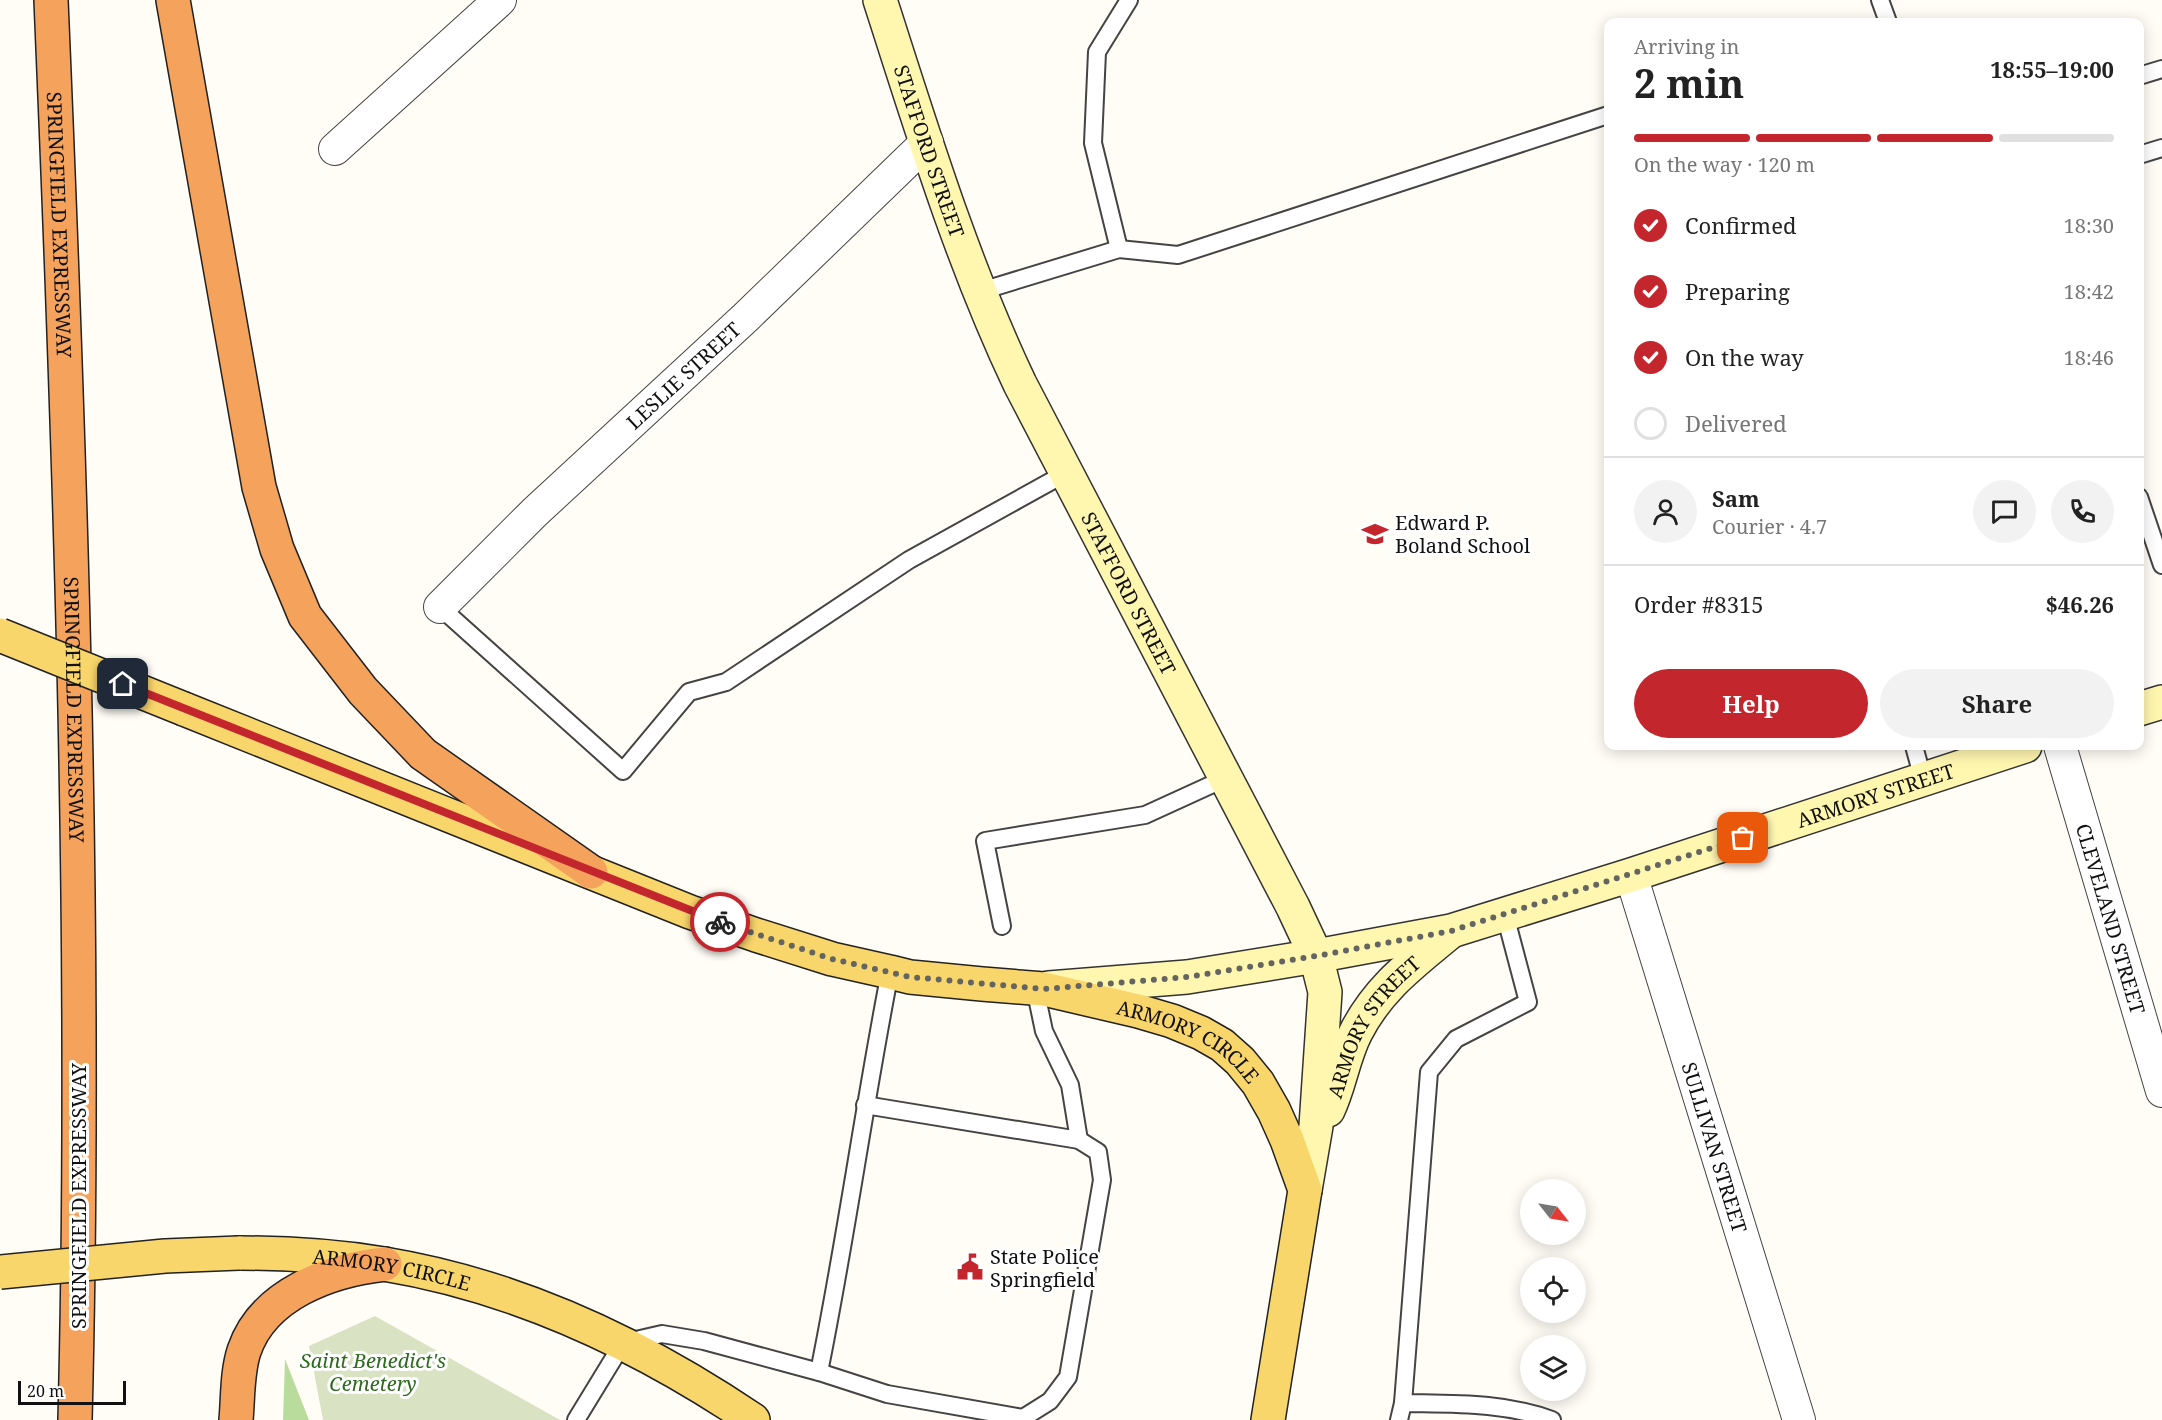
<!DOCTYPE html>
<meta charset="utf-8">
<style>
:root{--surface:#fff;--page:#f2f2f2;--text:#222;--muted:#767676;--line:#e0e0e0;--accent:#c4262e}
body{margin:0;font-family:"Noto Serif",serif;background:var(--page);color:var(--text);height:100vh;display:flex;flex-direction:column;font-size:22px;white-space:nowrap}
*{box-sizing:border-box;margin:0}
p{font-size:20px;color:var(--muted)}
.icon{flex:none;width:33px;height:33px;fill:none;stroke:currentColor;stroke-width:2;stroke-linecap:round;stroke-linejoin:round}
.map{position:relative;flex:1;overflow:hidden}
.sheet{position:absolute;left:1604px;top:18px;width:540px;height:732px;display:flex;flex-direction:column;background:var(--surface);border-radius:12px;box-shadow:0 3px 15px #0003}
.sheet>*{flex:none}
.needle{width:39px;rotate:121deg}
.fabs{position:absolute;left:1520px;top:1179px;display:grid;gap:12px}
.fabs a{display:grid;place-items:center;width:66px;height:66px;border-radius:50%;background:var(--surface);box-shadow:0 3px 15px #0003;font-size:30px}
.scale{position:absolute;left:18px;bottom:15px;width:108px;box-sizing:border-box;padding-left:6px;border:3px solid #111;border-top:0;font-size:16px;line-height:21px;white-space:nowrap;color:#111;-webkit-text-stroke:4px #fff;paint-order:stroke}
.pin{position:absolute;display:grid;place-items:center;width:51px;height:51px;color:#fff;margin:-26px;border-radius:12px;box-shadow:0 3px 9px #0006}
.courier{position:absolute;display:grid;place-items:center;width:60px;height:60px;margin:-30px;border:4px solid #c4262e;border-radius:50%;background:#fff;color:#222;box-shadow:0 2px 8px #0007}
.headline em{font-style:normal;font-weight:700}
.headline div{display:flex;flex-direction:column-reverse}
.headline{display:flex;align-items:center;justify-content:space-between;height:102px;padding:0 30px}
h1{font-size:39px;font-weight:700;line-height:45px}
.bar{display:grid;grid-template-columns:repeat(4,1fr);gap:9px 6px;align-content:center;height:72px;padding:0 30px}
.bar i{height:8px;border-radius:4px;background:var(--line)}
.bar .active{background:var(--accent)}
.bar p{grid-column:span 4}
.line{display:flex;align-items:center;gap:15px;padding:0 30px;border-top:2px solid var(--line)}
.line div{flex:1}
.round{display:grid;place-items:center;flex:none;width:63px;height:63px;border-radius:32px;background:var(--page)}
ol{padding:0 30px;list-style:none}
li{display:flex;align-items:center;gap:18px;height:66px}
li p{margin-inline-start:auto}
li .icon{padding:6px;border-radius:50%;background:var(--accent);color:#fff;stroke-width:4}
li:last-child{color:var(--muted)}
li i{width:33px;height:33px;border:3px solid var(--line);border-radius:50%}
.button{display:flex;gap:12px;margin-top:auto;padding:12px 30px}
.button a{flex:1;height:69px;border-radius:36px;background:var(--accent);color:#fff;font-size:24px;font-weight:700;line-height:69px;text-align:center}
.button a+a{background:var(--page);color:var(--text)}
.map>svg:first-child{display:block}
.forest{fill:#b9dc9c}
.cemetery{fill:#d9e3c4}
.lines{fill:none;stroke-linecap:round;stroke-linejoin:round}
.service-casing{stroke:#444;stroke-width:20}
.minor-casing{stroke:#444;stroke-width:34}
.secondary-casing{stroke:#333;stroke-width:36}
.primary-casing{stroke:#222;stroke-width:36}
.motorway-casing{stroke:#222;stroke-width:36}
.service{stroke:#fff;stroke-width:16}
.minor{stroke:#fff;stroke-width:32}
.secondary{stroke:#fff6b0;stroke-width:33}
.primary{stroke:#f9d66b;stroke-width:33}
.motorway{stroke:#f5a25d;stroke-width:33}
.primary-bridge-casing{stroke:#222;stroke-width:36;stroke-linecap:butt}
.primary-bridge{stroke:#f9d66b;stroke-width:33}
.done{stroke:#646461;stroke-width:6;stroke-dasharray:0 10.8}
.route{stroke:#c4262e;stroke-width:8}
.labels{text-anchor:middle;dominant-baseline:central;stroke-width:6;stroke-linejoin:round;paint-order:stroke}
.street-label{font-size:20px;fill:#111;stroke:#fff}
.poi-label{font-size:20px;fill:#111;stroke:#fff;text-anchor:start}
.park-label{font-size:20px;font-style:italic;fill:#2f6b1f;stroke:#fff}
</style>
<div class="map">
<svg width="2162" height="1420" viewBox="0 0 2162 1420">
<rect width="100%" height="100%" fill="#fffdf5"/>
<polygon class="forest" points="285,1359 309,1420 283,1420"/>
<polygon class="cemetery" points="375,1316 560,1420 323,1420 309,1346"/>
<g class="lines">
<g class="service-casing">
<g id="service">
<polyline points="1880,0 1888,22"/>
<polyline points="2139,76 2162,69"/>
<polyline points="2139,155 2162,148"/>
<polyline points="1119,249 1093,143 1097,52 1129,0"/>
<polyline points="978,292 1119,249 1178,255 1608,115"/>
<polyline points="2139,497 2162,565"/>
<polyline points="440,607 623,771 689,692 726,682 909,560 1066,473"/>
<polyline points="1914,746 1923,779"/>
<polyline points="1002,926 985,841 1145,815 1226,778"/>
<polyline points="1035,988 1044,1031 1070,1085 1079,1140"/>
<path d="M 819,1372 C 846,1239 864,1105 890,972"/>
<path d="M 1403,1403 C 1453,1404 1504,1402 1552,1420"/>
<polyline points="576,1420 623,1343 662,1334 704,1341 819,1372 887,1394 1023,1418 1050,1401 1068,1377 1102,1180 1098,1152 1079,1140 865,1105"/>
<polyline points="1399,1420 1403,1403 1429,1072 1456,1039 1528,1002 1505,915"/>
</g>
</g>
<g class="minor-casing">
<g id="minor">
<polyline points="335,149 500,0"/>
<path id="s1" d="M 440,607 L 535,512 L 745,318 L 927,142"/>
<path id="s2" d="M 2060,746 L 2162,1091"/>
<path id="s3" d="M 1631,875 L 1799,1420"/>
</g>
</g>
<g class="secondary-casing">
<g id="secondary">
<path id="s4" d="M 880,0 C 922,130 961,260 1020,384 L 1293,907 L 1316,956 L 1325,992 L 1316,1126 L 1305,1190"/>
<polyline points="2139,709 2162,702"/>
<path id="s5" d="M 1049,988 L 1187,977 L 1316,956 L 1451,931 L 1631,875 L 2025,746"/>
<path id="s6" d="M 1328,1110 C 1340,1085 1343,1057 1356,1032 C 1379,987 1413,963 1450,932"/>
</g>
</g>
<g class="primary-casing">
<g id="primary">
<path id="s7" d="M 184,709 L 690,912 L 756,935 L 832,959 L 890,972 L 910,977 L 982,984 L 1044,989 L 1138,1011 L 1172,1021 L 1201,1033 L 1222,1045 L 1240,1061 L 1258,1083 L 1274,1111 L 1287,1140 L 1305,1190 L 1268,1420"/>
<path id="s8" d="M 239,1253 C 287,1253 335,1256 384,1264 C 517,1286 642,1345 753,1420"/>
</g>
</g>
<g class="motorway-casing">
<g id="motorway">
<path id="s9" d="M 51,0 C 71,473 87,947 75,1420"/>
<polyline points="173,0 259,487 277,549 305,616 363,691 423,754 591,872"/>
<path d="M 236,1420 C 238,1398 237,1372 244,1351 C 263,1294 330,1270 385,1264"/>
</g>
</g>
<use href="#service" class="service"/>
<use href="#minor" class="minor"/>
<use href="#secondary" class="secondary"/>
<use href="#primary" class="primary"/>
<use href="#motorway" class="motorway"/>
<g class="primary-bridge-casing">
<g id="primary-bridge">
<polyline points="0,635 184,709"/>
<polyline points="0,1272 165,1256 239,1253"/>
</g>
</g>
<use href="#primary-bridge" class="primary-bridge"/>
</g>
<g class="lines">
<polyline class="done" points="720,922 832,959 910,977 1044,989 1187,977 1316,956 1451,931 1743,838"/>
<polyline class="route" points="123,684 720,922"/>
</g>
<defs>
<g id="school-bare" transform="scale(2.07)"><path d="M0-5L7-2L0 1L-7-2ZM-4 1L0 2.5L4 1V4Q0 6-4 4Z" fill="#c4262e" stroke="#fff" stroke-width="2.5" paint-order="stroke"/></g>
<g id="civic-bare" transform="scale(2.07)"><path d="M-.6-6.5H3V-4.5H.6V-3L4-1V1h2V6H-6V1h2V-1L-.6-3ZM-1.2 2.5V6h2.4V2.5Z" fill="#c4262e" stroke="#fff" stroke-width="2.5" paint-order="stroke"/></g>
</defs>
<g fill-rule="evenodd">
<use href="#school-bare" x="1375" y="534"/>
<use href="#civic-bare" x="970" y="1267"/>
</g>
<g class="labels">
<g class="street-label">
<text stroke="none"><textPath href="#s4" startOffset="159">STAFFORD STREET</textPath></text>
<text stroke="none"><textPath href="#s9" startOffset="225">SPRINGFIELD EXPRESSWAY</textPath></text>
<text stroke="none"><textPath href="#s1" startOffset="336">LESLIE STREET</textPath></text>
<text stroke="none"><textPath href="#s4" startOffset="645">STAFFORD STREET</textPath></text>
<text stroke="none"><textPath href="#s9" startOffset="710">SPRINGFIELD EXPRESSWAY</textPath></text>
<text stroke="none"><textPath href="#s5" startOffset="852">ARMORY STREET</textPath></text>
<text stroke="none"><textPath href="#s2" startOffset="180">CLEVELAND STREET</textPath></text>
<text stroke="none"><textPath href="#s6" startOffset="96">ARMORY STREET</textPath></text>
<text stroke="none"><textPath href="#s7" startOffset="1065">ARMORY CIRCLE</textPath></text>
<text stroke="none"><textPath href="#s3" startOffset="285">SULLIVAN STREET</textPath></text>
<text transform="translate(78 1196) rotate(-90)">SPRINGFIELD EXPRESSWAY</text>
<text stroke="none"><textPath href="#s8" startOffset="154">ARMORY CIRCLE</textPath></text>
</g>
<g class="poi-label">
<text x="1395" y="522">Edward P.<tspan x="1395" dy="23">Boland School</tspan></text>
<text x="990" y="1256">State Police<tspan x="990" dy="23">Springfield</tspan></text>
</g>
<g class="park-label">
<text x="373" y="1360">Saint Benedict's<tspan x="373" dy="23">Cemetery</tspan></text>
</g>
</g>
</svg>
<div class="fabs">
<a><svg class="needle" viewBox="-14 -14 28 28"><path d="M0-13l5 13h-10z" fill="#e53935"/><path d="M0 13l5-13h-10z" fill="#767676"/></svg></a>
<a><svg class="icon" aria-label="locate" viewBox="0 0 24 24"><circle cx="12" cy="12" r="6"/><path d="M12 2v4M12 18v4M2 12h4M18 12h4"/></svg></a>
<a><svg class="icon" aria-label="layers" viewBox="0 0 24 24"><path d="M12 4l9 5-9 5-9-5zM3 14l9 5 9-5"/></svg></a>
</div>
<div class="scale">20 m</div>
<div class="pin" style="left:1743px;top:838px;background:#ea580c"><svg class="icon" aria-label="bag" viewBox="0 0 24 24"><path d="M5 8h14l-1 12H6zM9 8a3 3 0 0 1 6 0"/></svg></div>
<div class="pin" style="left:123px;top:684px;background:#1f2937"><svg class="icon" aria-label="home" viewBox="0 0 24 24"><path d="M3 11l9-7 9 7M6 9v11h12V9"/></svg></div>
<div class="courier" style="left:720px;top:922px"><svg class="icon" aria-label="bike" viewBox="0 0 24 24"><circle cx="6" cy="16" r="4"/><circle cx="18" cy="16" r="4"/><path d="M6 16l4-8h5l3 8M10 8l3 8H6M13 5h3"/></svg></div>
<section class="sheet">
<div class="headline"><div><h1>2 min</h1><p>Arriving in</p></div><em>18:55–19:00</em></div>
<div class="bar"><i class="active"></i><i class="active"></i><i class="active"></i><i></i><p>On the way · 120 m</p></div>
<ol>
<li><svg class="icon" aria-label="check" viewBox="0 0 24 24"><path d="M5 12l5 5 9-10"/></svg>Confirmed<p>18:30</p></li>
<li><svg class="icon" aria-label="check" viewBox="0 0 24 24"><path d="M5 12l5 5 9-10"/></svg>Preparing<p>18:42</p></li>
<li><svg class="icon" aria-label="check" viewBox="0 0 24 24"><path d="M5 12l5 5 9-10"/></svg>On the way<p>18:46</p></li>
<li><i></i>Delivered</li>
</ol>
<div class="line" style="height:108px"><a class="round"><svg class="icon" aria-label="person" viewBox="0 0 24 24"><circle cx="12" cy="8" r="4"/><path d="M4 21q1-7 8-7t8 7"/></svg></a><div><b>Sam</b><p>Courier · 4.7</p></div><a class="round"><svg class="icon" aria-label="chat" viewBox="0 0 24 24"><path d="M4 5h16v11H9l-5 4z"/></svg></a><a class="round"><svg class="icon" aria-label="phone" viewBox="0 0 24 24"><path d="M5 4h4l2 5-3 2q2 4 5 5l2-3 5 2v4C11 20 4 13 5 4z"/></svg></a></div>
<div class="line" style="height:78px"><div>Order #8315</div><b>$46.26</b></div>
<div class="button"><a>Help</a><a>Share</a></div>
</section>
</div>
